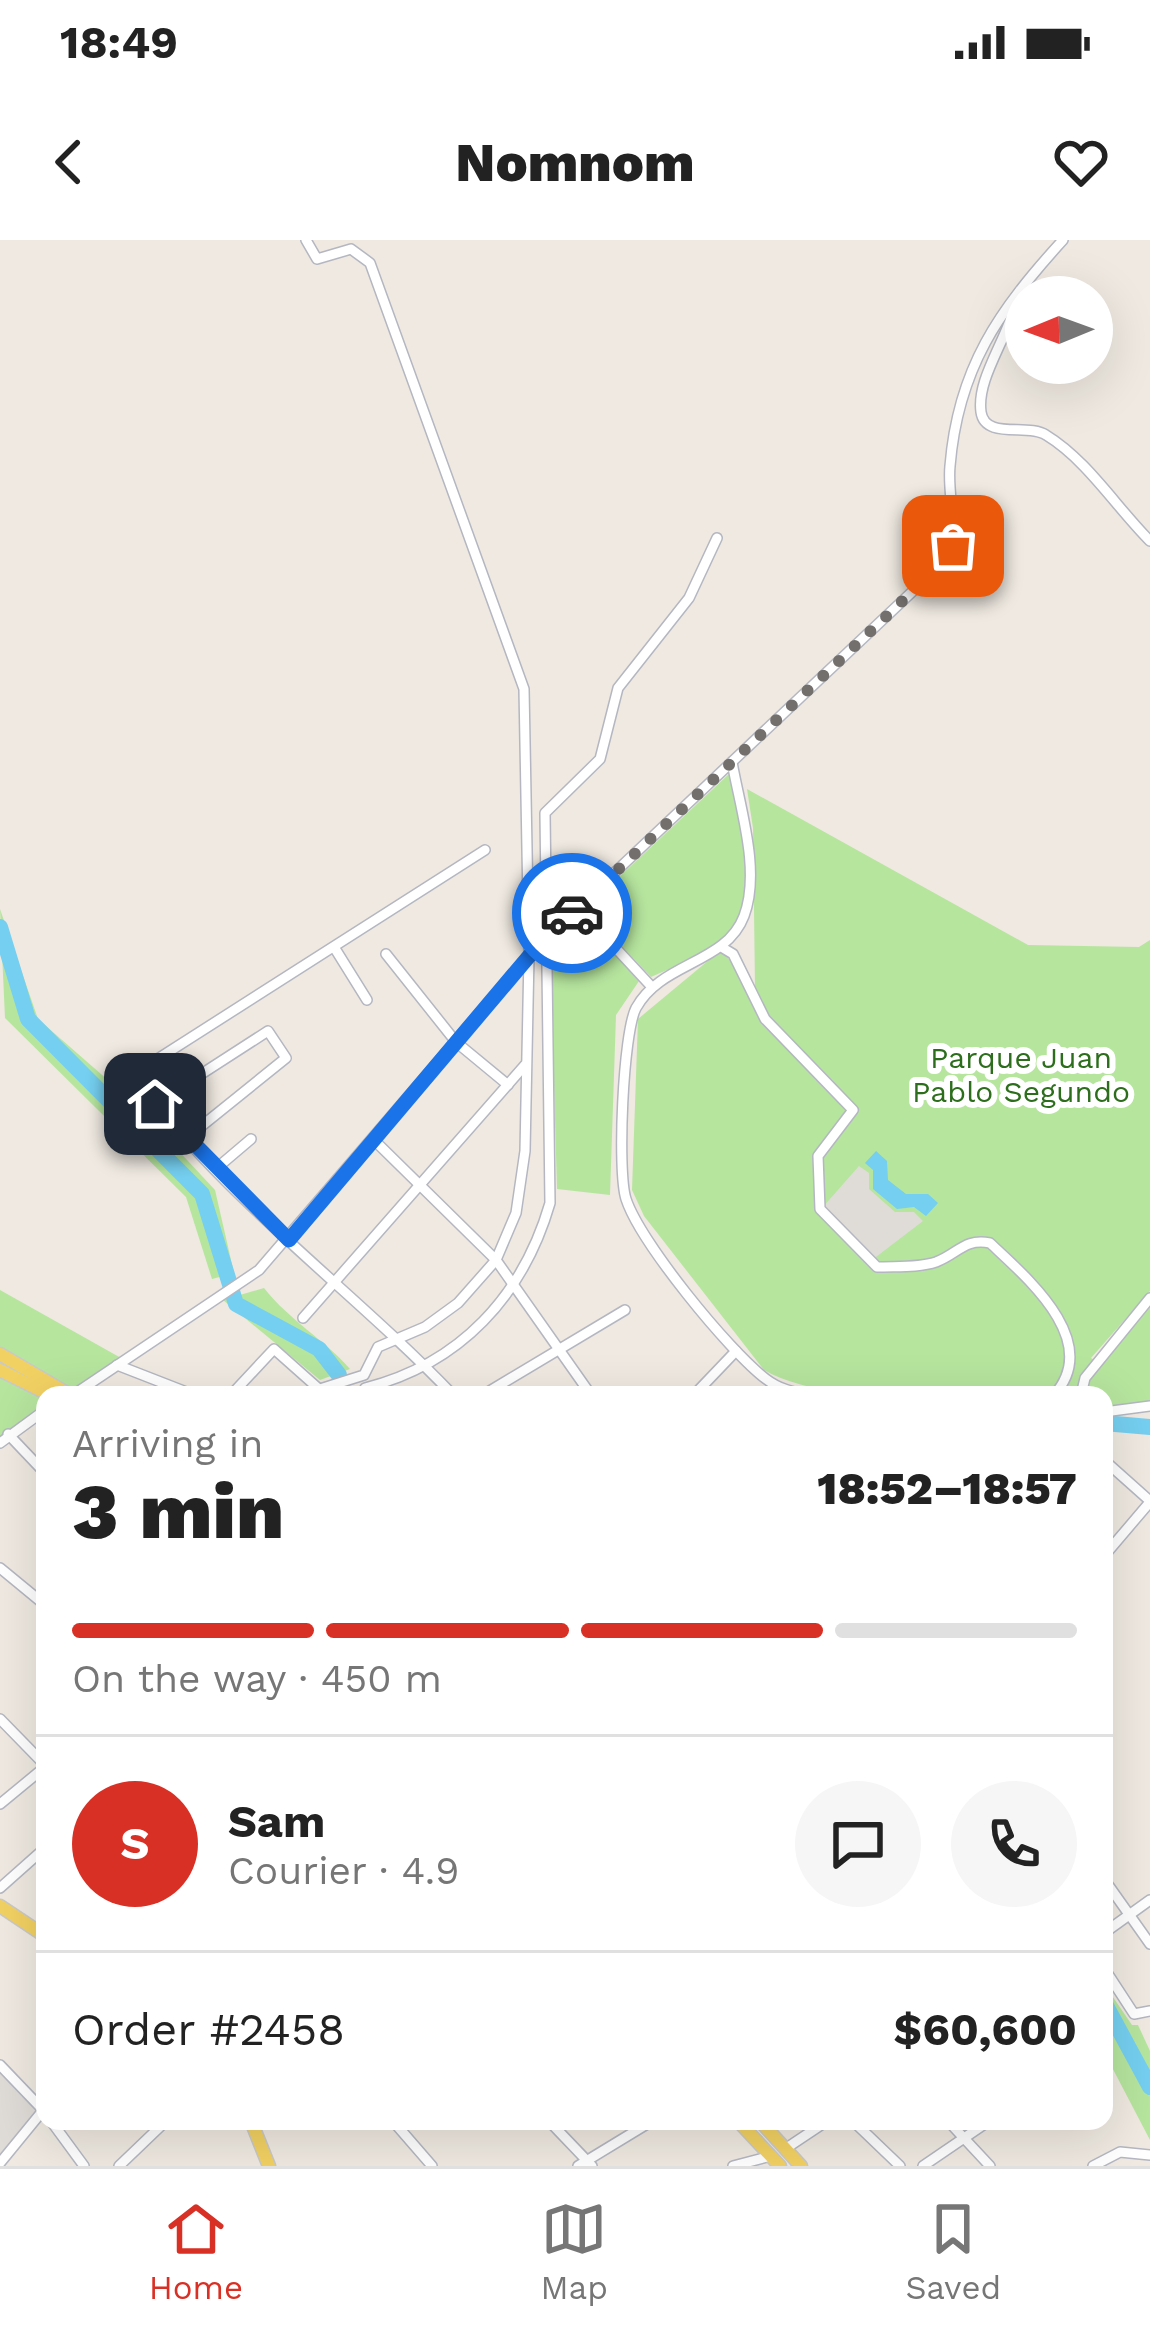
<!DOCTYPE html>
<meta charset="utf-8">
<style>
:root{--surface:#fff;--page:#f6f6f6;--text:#222;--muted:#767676;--line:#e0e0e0;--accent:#d93025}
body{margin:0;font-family:"Work Sans",sans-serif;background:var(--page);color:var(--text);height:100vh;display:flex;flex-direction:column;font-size:45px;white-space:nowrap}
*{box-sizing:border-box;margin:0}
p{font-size:39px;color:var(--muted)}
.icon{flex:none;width:66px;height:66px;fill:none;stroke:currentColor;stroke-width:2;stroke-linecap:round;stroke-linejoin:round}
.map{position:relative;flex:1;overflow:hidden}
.side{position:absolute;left:36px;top:1146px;width:1077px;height:744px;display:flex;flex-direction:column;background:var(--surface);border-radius:24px;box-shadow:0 12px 48px #0002}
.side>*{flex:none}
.needle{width:78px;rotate:269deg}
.fabs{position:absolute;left:1005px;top:36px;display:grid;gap:24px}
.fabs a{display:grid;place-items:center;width:108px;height:108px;border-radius:50%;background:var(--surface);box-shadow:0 12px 48px #0002;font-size:60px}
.pin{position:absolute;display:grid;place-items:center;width:102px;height:102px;color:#fff;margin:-51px;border-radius:24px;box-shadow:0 6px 18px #0006}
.courier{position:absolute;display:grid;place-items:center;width:120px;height:120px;margin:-60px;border:9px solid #1a73e8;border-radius:50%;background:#fff;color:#222;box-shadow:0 3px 15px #0007}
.head em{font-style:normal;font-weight:800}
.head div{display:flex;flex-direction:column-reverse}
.head{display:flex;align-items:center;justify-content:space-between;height:204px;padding:0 36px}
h1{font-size:78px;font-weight:800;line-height:90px}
.bar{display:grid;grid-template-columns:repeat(4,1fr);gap:18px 12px;align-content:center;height:144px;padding:0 36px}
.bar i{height:15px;border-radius:9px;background:var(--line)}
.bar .selected{background:var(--accent)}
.bar p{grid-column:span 4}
.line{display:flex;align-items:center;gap:30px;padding:0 36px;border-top:3px solid var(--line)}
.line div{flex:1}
.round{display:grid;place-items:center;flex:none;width:126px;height:126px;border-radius:63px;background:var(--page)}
.status{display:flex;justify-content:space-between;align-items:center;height:84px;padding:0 60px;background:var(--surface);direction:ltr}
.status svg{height:33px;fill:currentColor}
header{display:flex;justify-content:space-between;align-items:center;height:156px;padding:0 36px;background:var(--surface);font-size:54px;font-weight:800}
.tabs{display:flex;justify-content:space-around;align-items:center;height:168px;border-top:3px solid var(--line);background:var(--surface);font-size:33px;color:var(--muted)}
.tabs a{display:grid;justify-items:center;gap:6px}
.tabs .selected{color:var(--accent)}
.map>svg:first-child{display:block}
.green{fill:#b6e59e}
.plaza{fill:#dfdcd8}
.water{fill:#75cff0}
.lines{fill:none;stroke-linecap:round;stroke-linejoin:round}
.river{stroke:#75cff0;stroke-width:16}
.minor-casing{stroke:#b4b7c1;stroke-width:12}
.major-casing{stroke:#c9c9c9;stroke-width:15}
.minor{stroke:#fff;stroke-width:9}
.major{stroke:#f2d163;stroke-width:12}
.done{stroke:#726f6d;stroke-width:12;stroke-dasharray:0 21.6}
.route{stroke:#1a73e8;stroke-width:15}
.labels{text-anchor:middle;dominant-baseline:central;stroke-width:12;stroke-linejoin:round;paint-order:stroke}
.park-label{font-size:30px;fill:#2c6e1b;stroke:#fff}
</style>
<div class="status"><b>18:49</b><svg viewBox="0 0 49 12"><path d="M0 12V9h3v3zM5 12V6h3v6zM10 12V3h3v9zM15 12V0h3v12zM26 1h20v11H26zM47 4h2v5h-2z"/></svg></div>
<header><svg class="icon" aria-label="back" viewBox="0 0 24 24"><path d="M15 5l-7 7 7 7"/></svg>Nomnom<svg class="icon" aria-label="heart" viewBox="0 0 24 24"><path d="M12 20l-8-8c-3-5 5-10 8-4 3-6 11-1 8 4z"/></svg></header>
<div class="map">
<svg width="1150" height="1926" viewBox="0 0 1150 1926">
<rect width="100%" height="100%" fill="#efe9e1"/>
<g class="green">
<path d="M 730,533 C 737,581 768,669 720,704 C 700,718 673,727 651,737 L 586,668 Z"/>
<path d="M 747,549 L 1028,705 L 1139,707 L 1150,700 L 1150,1051 L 1091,1118 L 1102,1125 L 1150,1065 L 1150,1162 L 1104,1167 L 1104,1155 C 1014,1155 839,1173 764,1130 L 644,976 L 632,950 L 638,779 L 721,710 L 755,749 L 753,588 Z"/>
<polygon points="0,669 38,779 133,862 215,950 234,1033 212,1039 186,957 5,778"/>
<polygon points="577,673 639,741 616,775 610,955 557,949 550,703"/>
<path d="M 264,1048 C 290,1081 324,1099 350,1129 L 320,1140 L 223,1060 Z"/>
<polygon points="0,1050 121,1118 74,1150 0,1109"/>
<polygon points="0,1131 45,1155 45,1166 0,1197"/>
<polygon points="1104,1744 1132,1785 1138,1785 1150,1811 1150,1900 1104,1812"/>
</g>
<g class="plaza">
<polygon points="859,926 869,933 869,949 895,972 914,972 923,981 872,1020 822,968"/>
<polygon points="0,1832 37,1870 0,1916"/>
</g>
<polygon class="water" points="876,911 887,921 888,940 906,954 928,954 938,963 926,976 914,967 897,969 873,949 873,930 865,923"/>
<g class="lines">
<g class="river">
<polyline points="0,687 28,779 202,954 236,1064 319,1109 339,1135"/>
<polyline points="1104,1183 1150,1187"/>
<polyline points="1104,1762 1150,1847"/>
</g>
<g class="minor-casing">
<g id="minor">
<path d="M 1016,57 C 1012,94 976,136 981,172 C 985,200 1028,183 1046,195 C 1087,220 1116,267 1150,301"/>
<path d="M 732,522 C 740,568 761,631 744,676 C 726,724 661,722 636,768 C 623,793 617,931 626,959 C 640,1002 729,1111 766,1139 C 779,1149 793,1152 808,1155"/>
<polyline points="586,676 650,745"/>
<polyline points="334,707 367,760"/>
<path d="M 723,708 L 733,714 L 765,779 L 853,870 L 818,916 L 820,969 L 877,1027 C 896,1026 918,1028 936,1022 C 958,1014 964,998 990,1003 C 1026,1037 1103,1101 1054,1155"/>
<polyline points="386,714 456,802 508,845"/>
<polyline points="155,864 268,791 286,818 188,897"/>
<polyline points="374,900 496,1020 591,1155"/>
<polyline points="218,927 251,899"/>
<polyline points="303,1078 525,825"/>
<polyline points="117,1125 194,1155"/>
<path d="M 365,1148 C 460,1124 523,1056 550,963 L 545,573 L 600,519 L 618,448 L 689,358 L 717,298"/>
<path d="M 73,1155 L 259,1030 L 541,702 L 949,317 C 959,287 947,256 950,226 C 958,128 999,70 1063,0"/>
<polyline points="231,1155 274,1109 319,1149"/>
<polyline points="301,1155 364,1135 378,1107 425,1087 458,1063 496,1020 516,973 525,911 529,716 524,449 370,23 351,9 317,19 306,0"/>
<path d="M 453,1155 C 351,1048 219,955 134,834 L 485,610"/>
<polyline points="483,1155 625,1070"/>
<polyline points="694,1155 736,1111"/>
<polyline points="1081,1155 1085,1138 1150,1058"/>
<polyline points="1104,1172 1150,1166"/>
<polyline points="8,1194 45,1233"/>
<polyline points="0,1203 45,1170"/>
<polyline points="1104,1220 1150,1261"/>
<polyline points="1104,1316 1150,1262"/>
<polyline points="0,1328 45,1365"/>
<polyline points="1104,1466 1105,1465"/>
<polyline points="0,1479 45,1525"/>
<polyline points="0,1564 45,1527"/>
<polyline points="1104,1639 1150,1704"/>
<polyline points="0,1648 45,1608"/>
<polyline points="1104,1693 1150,1660"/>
<polyline points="1104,1728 1134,1774 1150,1771"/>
<polyline points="0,1825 45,1872"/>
<polyline points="51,1881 84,1926"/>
<polyline points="393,1881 432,1926"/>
<polyline points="549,1881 592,1926"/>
<polyline points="853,1881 900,1926"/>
<polyline points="948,1881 990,1926"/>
<polyline points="785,1909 827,1881"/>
<polyline points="0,1923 45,1868"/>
<polyline points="119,1926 166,1881"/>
<polyline points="578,1926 652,1881"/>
<polyline points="733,1926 771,1916"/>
<polyline points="923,1926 989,1881"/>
<polyline points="1093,1926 1120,1912 1150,1915"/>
</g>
</g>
<g class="major-casing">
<g id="major">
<polyline points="0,1114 70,1155"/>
<polyline points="0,1130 50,1155"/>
<polyline points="0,1666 45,1696"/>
<polyline points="251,1881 269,1926"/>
<polyline points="738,1881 780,1926"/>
<polyline points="760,1881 801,1926"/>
</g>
</g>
<use href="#minor" class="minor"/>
<use href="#major" class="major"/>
</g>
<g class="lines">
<polyline class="done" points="572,673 949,317 953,306"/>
<polyline class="route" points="155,864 289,1000 541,702 572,673"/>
</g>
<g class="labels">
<g class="park-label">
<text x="1021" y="817">Parque Juan<tspan x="1021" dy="34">Pablo Segundo</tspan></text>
</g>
</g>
</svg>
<div class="fabs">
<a><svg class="needle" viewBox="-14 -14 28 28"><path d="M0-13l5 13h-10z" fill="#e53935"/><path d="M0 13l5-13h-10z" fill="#767676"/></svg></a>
</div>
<div class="pin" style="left:953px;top:306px;background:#ea580c"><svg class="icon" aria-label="bag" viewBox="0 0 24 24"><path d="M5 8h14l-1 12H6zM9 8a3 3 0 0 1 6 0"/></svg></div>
<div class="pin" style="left:155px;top:864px;background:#1f2937"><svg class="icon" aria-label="home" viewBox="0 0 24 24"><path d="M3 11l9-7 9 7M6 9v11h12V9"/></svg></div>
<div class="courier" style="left:572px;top:673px"><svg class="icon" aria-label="car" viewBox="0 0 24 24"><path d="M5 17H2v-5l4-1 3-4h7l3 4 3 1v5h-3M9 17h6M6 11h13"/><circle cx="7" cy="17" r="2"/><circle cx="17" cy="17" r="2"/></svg></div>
<section class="side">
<div class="head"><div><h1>3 min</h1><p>Arriving in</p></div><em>18:52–18:57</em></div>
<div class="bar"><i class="selected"></i><i class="selected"></i><i class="selected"></i><i></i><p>On the way · 450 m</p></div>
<div class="line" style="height:216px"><b class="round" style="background:var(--accent);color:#fff">S</b><div><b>Sam</b><p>Courier · 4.9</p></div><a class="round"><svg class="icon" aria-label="chat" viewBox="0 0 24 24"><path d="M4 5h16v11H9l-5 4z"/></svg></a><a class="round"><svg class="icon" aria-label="phone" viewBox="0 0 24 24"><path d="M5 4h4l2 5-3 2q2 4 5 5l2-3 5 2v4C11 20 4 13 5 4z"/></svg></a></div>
<div class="line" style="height:156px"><div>Order #2458</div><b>$60,600</b></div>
</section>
</div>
<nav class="tabs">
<a class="selected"><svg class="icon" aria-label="home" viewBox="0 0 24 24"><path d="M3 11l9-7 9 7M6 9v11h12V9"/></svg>Home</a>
<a><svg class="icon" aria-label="map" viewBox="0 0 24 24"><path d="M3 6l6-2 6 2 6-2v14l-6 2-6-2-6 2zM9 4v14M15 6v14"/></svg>Map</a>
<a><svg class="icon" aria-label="saved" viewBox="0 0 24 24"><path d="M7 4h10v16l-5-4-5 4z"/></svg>Saved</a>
</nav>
